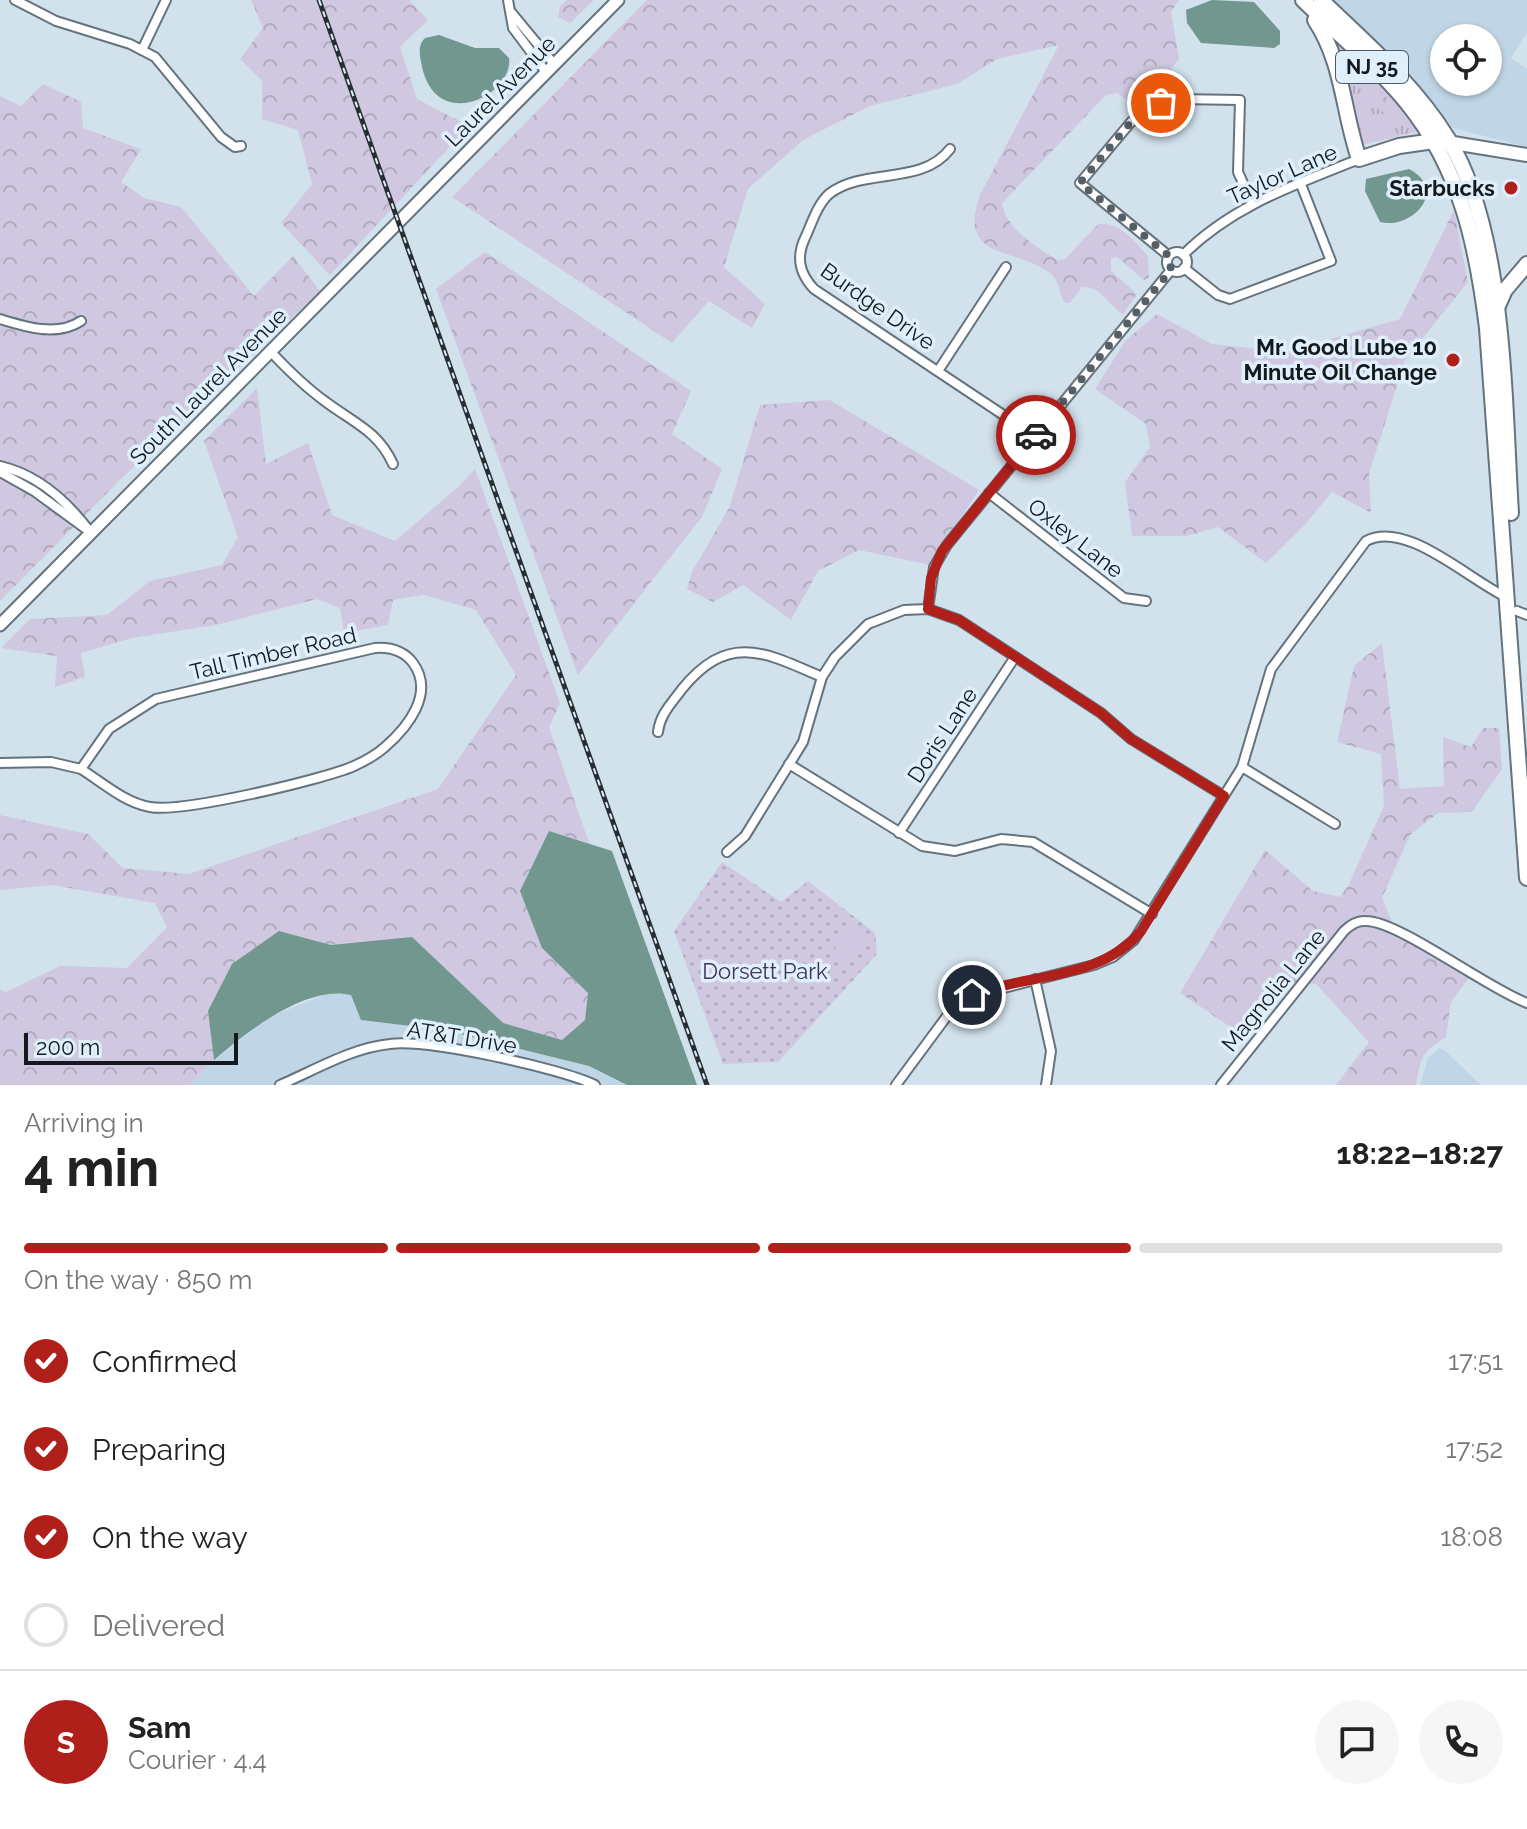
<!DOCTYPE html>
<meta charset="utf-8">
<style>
:root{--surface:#fff;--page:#f6f6f6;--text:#222;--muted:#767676;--line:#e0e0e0;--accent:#b0201b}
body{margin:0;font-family:Raleway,sans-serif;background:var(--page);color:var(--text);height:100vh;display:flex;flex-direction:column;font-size:30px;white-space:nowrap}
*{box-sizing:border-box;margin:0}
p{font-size:26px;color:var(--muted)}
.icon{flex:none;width:44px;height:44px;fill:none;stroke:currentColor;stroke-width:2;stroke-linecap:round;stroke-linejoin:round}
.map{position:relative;height:1085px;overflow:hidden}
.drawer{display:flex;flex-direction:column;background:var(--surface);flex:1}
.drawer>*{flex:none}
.tools{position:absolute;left:1430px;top:24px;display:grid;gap:16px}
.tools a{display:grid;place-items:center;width:72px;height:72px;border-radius:50%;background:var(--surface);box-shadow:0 2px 6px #0004;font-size:40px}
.scale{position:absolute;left:24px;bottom:20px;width:214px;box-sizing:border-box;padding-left:8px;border:4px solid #13191d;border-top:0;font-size:22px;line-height:28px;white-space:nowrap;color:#13191d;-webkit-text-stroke:6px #dfeffb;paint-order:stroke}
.pin{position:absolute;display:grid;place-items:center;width:68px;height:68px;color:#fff;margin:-34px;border:4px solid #fff;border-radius:50%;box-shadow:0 2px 8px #0007}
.courier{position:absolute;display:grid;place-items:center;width:80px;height:80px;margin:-40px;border:6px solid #b0201b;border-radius:50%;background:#fff;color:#222;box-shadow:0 2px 10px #0007}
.summary em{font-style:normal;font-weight:700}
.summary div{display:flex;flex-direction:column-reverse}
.summary{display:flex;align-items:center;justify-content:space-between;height:136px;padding:0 24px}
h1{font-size:52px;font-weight:700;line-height:60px}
.bar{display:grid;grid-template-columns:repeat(4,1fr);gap:12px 8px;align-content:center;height:96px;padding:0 24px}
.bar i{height:10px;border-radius:6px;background:var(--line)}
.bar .current{background:var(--accent)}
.bar p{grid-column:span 4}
.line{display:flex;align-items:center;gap:20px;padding:0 24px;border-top:2px solid var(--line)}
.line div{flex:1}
.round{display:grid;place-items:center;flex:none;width:84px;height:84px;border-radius:42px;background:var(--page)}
ol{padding:0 24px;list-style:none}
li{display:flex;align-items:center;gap:24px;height:88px}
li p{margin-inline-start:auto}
li .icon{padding:8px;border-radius:50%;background:var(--accent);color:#fff;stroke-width:4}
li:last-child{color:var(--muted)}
li i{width:44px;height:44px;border:4px solid var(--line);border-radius:50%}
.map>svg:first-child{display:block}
.built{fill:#c0d6e6;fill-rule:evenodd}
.grass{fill:url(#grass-tufts)}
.forest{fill:url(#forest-crowns)}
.park{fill:url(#park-dots)}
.pitch{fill:#cfc8e0}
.water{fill:#71978e}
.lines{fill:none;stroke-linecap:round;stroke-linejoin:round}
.street-casing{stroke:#64737d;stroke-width:12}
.secondary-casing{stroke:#64737d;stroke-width:15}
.primary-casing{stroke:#64737d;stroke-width:16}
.highway-casing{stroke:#64737d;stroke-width:18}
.street{stroke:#fff;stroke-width:8}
.secondary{stroke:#fff;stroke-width:11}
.primary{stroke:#fff;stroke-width:12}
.highway{stroke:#fff;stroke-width:14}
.rail-casing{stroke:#282f34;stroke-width:5}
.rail{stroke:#dfeffb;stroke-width:2;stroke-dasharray:6;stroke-linecap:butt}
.done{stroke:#565f66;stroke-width:8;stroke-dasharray:0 14.4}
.route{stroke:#b0201b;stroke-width:10}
.poi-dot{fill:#b0201b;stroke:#dfeffb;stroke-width:3}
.labels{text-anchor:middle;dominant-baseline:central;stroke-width:7;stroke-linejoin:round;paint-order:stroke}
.shield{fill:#dfeffb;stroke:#505960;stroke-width:2}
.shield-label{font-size:20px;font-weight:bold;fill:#13191d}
.street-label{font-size:22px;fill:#13191d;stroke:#dfeffb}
.poi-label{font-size:22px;font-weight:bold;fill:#13191d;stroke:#dfeffb;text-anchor:end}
.park-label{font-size:22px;fill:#40315c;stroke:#dfeffb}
</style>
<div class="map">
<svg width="1527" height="1085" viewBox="0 0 1527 1085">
<defs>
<pattern id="grass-tufts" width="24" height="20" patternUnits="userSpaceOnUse" patternTransform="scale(2)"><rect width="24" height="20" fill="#cfc8e0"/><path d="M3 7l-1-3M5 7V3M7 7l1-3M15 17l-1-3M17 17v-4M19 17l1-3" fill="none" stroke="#b1abc0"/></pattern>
<pattern id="forest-crowns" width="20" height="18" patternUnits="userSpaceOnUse" patternTransform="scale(2)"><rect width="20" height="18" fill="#cfc8e0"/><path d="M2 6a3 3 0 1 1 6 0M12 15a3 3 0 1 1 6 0" fill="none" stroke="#b1abc0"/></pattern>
<pattern id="park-dots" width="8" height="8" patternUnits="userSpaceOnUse" patternTransform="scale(2)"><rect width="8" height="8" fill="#cfc8e0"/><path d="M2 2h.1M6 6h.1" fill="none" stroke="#b1abc0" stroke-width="1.8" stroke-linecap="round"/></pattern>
</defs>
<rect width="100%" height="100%" fill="#d2e2ed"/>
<g class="built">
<path d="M 1330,0 L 1527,0 L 1527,33 L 1511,58 L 1527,69 L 1527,147 L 1449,127 L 1401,68 ZM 1444,38 L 1488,38 L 1488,82 L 1444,82 Z"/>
<polygon points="334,991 351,995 362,1020 444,1030 589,1066 627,1085 190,1085 214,1060 269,1017"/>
<polygon points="1439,1048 1444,1050 1481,1085 1420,1085 1428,1058"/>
</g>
<polygon class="grass" points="1337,42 1393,96 1418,127 1417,132 1362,145"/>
<g class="forest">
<polygon points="251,0 409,0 428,20 400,47 417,99 469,126 330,275 281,223 312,184 298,130 262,119 262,81 240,59 263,28"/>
<polygon points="567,0 594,0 570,23 558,17 560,6"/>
<path d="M 647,0 L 1179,0 L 1171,12 L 1179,59 L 1169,72 L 1166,88 L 1137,107 L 1117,93 L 1106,95 L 1002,203 C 1006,229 1036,246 1057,260 L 1065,259 L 1098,224 C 1119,221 1136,242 1148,256 L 1149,278 L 1144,280 L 1117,257 L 1111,258 L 1111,271 L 1137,294 L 1123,314 C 1108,305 1102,286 1082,287 L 1070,303 L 1065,303 C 1057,291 1061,280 1047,271 C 1013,247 957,260 980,195 L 1059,45 L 997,59 L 957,84 L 870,106 L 803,140 L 748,189 L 724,267 L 765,304 L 752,328 L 709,301 L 672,343 L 452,197 Z"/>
<polygon points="1361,72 1374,82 1402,117 1399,121 1366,102 1358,78"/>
<polygon points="43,84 81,102 83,128 141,149 121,182 144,198 181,207 254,296 293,256 320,291 121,479 0,601 0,96 21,106"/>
<polygon points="1454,210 1468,282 1405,360 1369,474 1371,513 1332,492 1303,527 1266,563 1218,527 1187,536 1132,536 1125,482 1150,447 1146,424 1095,389 1126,340 1157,314 1212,344 1286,352 1400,319"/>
<polygon points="485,252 691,391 672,434 722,469 702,517 578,675 436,289"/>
<polygon points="257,388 266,464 308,443 332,515 395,541 458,487 475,469 560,703 549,727 589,843 549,831 542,948 588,993 585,1020 562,1040 503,1024 412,938 331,945 279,931 208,1011 214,1060 190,1085 0,1085 0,989 6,992 60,966 127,968 167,927 155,903 52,885 0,890 0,815 88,834 123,868 189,874 438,789 516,675 476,610 424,595 393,600 388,625 344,633 340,608 317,599 216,625 132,638 81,653 85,677 55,687 57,656 1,648 30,619 107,615 150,581 222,565 238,537 204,441"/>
<polygon points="830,400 979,490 930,565 859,550 818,571 791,620 743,585 713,602 687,589 692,572 729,508 760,405"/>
<path d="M 1382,643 L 1400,789 L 1444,786 L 1443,737 L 1471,747 L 1483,728 L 1499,728 L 1502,769 L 1472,812 L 1438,813 L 1410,835 L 1382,898 L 1395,929 L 1471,975 L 1451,1002 L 1446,1038 C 1423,1049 1420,1060 1416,1085 L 1336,1085 L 1369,1042 L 1316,984 L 1286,982 L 1247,1038 L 1180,993 L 1265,850 L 1313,891 L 1340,897 L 1348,886 L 1384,806 L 1381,754 L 1337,742 L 1354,666 Z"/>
</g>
<polygon class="park" points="722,862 781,902 808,881 875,933 877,954 778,1062 723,1064 674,931"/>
<polygon class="pitch" points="849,925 866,936 850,963 833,952"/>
<g class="water">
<polygon points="1212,0 1254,2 1280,31 1280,44 1274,48 1201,43 1187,23 1186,10"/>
<path d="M 439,35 L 475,48 L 499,48 L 509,58 C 514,94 437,134 422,67 C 420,56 417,46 425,38 Z"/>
<path d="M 1409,169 C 1449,190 1412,230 1380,222 L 1365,191 L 1366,179 Z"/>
<path d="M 549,831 L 612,851 L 697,1085 L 627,1085 L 589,1066 L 444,1030 L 361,1020 L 351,995 C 306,984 247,1032 214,1060 L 208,1011 L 232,964 L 279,931 L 331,945 L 412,937 L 503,1023 L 562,1040 L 585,1020 L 588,993 L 542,948 L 520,891 Z"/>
</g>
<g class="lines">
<g class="street-casing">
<g id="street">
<polyline points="15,0 56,21 130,44 155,57 221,137 235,147 241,146"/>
<polyline points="508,0 513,28 546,72"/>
<polyline points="511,12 554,64"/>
<polyline points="142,50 166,0"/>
<path d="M 950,149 C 922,186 863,167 829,194 C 817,205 812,223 805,238 C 796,257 799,273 814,289 L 1035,436"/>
<circle cx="1177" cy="262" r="10"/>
<path d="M 1183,255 C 1233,205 1295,185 1359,159"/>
<polyline points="1169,256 1080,183 1131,122 1152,106 1176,99 1240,100 1238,172 1252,203"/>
<polyline points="1184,268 1218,295 1230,299 1331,261 1300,182"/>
<path d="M 0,319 C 26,327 57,337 81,321"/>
<path d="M 271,352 C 288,370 305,387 326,402 C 354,423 378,431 393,464"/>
<polyline points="938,371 1006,267"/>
<path d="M 0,466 C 39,475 68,502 91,533"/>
<polyline points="0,472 34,491 86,529"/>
<polyline points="989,493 1124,598 1146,601"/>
<polyline points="928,609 934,567 947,545 1171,270"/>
<polyline points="1517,611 1527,615"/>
<path d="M 375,648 C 390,647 404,651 413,663 C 435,693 408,727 385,747 C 376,755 365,761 354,766 C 322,780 181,813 150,807 C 124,802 103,783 81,769 L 109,729 L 156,699 Z"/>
<path d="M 658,732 C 660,714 672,703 682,689 C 729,632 764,652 822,677"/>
<polyline points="0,763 51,762 81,769"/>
<polyline points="789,764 922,846 955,851 1001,839 1033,842 1152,914"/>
<polyline points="1242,767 1335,824"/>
<polyline points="899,833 1015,657"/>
<polyline points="727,852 745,836 803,742 822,677 835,657 868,624 904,610 928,609 959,620 1101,713 1131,739 1224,796"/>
<polyline points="1035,979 1051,1051 1046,1085"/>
<path d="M 280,1085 C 315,1070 351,1048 390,1044 C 428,1039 560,1068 595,1085"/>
<path d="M 896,1085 L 947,1016 L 968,997 L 1094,965 L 1113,957 L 1134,940 L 1242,767 L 1271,669 L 1366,541 C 1406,519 1470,581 1508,598"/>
<path d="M 1221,1085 L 1344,931 C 1350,925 1357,920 1366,921 C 1399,921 1488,989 1527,1003"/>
</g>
</g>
<g class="secondary-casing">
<polyline id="secondary" points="0,625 618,0"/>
</g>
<g class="primary-casing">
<polyline id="primary" points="1441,141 1527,155"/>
</g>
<g class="highway-casing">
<g id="highway">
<path d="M 1303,0 C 1338,34 1377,66 1408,104 C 1461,170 1477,247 1487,328 L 1527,878"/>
<path d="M 1321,0 C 1366,43 1415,85 1448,139 C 1506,233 1504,404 1511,513"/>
<path d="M 1315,20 C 1343,62 1343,112 1359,159 L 1399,146 L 1434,141"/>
<polyline points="1496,310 1505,290 1527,264"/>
</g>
</g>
<use href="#street" class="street"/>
<use href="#secondary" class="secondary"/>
<use href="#primary" class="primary"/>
<use href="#highway" class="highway"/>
<g class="rail-casing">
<polyline id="rail" points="319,0 707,1085"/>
</g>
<use href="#rail" class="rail"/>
</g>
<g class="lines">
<polyline class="done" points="1036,435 1171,270 1169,256 1080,183 1131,122 1161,103"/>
<path class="route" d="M 972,995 C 1028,973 1100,981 1141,931 L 1224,796 L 1131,739 L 1101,713 L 959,620 L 928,609 L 931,578 L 942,551 L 1036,435"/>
</g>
<g class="poi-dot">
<circle cx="1511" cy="188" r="8"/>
<circle cx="1453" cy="360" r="8"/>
</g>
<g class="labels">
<rect class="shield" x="1336" y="51" width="72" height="32" rx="6"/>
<g class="shield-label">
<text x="1372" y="67">NJ 35</text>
</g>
<g class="street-label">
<text transform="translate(500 91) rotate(-45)">Laurel Avenue</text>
<text transform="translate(1282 174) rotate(-24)">Taylor Lane</text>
<text transform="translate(878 306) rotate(35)">Burdge Drive</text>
<text transform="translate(208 386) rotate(-45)">South Laurel Avenue</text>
<text transform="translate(1076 538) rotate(38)">Oxley Lane</text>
<text transform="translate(273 653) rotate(-13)">Tall Timber Road</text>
<text transform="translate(942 735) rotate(-57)">Doris Lane</text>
<text transform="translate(1273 990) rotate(-51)">Magnolia Lane</text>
<text transform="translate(462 1037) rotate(9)">AT&amp;T Drive</text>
</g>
<g class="poi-label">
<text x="1495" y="188">Starbucks</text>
<text x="1437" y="347">Mr. Good Lube 10<tspan x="1437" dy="25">Minute Oil Change</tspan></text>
</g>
<g class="park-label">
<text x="765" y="971">Dorsett Park</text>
</g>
</g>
</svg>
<div class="tools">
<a><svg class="icon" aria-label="locate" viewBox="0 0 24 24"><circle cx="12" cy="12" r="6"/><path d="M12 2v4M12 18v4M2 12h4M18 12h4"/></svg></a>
</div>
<div class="scale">200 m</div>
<div class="pin" style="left:1161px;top:103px;background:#ea580c"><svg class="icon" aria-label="bag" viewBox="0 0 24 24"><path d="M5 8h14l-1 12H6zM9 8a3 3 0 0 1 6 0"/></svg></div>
<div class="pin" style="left:972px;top:995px;background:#1f2937"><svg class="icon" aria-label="home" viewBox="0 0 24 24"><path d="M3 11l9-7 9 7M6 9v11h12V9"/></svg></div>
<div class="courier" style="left:1036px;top:435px"><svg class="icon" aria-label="car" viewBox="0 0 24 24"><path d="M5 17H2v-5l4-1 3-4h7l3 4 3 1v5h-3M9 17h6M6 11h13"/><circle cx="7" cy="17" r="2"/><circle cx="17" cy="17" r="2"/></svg></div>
</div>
<section class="drawer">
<div class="summary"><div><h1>4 min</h1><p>Arriving in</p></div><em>18:22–18:27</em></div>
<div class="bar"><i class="current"></i><i class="current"></i><i class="current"></i><i></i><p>On the way · 850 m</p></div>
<ol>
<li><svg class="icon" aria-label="check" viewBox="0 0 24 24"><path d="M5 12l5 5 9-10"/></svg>Confirmed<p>17:51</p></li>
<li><svg class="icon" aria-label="check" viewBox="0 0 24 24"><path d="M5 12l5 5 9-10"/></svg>Preparing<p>17:52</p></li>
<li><svg class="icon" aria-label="check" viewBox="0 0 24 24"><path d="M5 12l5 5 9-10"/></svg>On the way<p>18:08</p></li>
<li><i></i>Delivered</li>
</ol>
<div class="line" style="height:144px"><b class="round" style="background:var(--accent);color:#fff">S</b><div><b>Sam</b><p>Courier · 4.4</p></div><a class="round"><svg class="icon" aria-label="chat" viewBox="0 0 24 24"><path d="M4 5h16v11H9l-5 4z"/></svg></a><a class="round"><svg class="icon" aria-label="phone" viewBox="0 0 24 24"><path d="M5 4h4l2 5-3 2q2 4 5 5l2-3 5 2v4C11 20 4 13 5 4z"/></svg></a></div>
</section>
